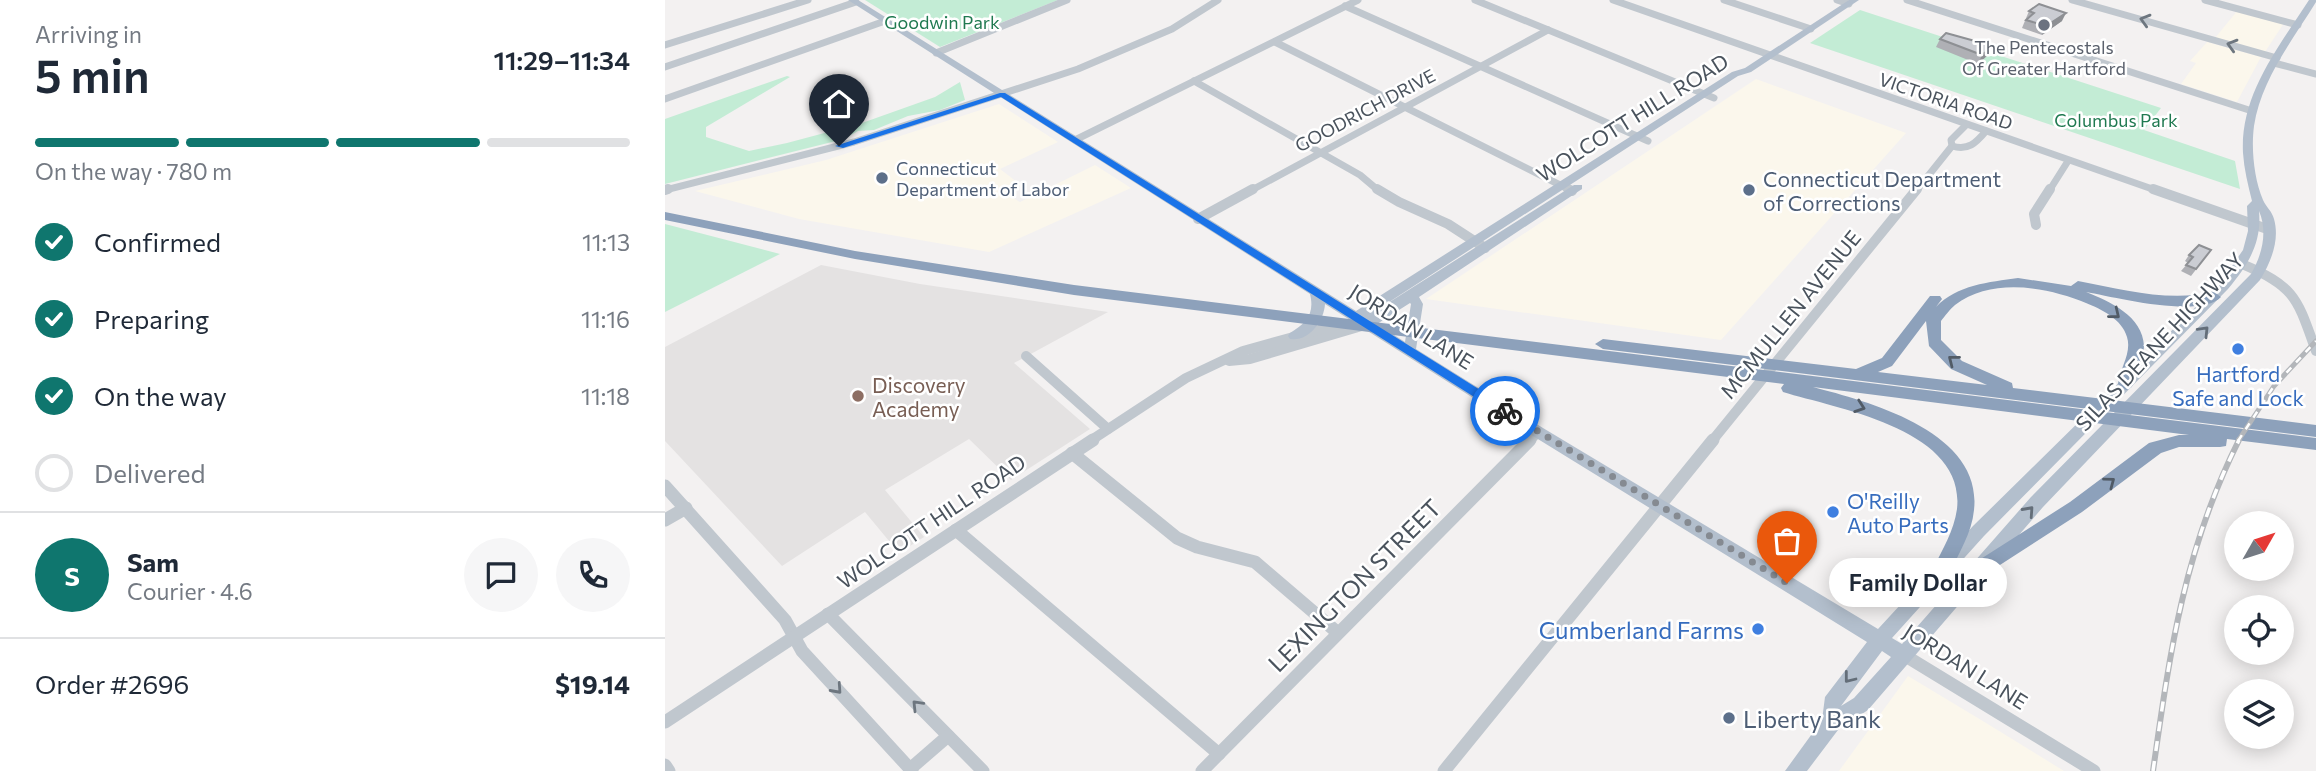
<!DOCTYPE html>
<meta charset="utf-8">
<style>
:root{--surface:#fff;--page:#f6f6f7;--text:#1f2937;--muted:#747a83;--line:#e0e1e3;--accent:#0f766e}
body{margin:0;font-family:Commissioner,sans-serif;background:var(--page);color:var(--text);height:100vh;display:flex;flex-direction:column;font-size:26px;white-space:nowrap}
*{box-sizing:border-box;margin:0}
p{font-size:23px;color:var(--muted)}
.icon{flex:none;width:38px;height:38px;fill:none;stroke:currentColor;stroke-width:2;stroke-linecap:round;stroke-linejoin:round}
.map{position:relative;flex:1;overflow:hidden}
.sheet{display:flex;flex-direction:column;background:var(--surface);width:665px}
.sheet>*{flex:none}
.needle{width:46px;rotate:51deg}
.tools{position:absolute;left:1559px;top:511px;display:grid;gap:14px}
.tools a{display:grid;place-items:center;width:70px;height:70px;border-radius:50%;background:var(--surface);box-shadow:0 4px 18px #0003;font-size:35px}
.pin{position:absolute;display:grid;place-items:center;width:60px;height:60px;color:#fff;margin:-72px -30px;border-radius:50% 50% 50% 0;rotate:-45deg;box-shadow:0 0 7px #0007}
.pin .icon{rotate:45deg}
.courier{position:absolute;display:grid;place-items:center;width:70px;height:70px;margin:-35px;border:5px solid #1a73e8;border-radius:50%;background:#fff;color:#222;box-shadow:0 2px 9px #0007}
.bubble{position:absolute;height:49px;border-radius:24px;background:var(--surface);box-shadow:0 4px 18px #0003;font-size:23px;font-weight:600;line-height:49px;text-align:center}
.head em{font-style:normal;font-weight:600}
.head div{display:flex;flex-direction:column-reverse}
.head{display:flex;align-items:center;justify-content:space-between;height:119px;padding:0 35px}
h1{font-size:46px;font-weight:600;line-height:52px}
.bar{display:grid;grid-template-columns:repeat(4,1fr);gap:10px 7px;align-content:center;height:84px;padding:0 35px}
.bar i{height:9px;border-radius:5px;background:var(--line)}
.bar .current{background:var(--accent)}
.bar p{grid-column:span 4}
.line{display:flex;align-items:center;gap:18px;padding:0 35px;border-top:2px solid var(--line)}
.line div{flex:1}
.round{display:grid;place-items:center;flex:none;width:74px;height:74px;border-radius:37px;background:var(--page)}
ol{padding:0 35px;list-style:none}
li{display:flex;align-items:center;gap:21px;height:77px}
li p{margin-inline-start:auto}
li .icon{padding:7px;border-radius:50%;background:var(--accent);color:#fff;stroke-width:4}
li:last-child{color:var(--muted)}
li i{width:38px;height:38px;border:4px solid var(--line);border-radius:50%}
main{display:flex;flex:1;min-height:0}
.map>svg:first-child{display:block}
.commercial{fill:#fbf7ec}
.education{fill:#e4e2e2}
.green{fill:#c3ecd5}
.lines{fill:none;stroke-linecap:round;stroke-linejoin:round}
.minor-far2{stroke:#c0c7ce;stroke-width:7}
.minor-far1{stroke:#c0c7ce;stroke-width:10}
.minor{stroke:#c0c7ce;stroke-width:13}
.major{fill:#b3bfcd;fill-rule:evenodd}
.highway{fill:#8da1bb;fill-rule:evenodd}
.rail-far1-casing{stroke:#b3b6ba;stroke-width:5}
.rail-casing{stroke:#b3b6ba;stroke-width:6}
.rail-far1{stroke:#fff;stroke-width:2.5;stroke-dasharray:7;stroke-linecap:butt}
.rail{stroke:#fff;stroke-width:3.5;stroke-dasharray:10;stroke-linecap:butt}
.wall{fill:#afb0b5}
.shaded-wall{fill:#8e9094}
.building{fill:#cbcdd3;stroke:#8e9094;stroke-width:2}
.oneway{stroke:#6d767f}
.oneway2{stroke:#515b66}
.oneway3{stroke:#646e79}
.route{fill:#1a73e8}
.done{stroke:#858a91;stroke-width:7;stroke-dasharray:0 12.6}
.worship-dot{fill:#6b7280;stroke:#fff;stroke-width:2.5}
.service-dot{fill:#5c6f8a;stroke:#fff;stroke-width:2.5}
.shop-dot{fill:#3f7fe0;stroke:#fff;stroke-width:2.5}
.education-dot{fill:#8d6e63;stroke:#fff;stroke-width:2.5}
.labels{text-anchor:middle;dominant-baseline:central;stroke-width:5;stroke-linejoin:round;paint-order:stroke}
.far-park-label{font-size:18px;fill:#1f7950;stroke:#fff}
.far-worship-label{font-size:18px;fill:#5b616d;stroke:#fff}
.far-street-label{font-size:18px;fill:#4a535d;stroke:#fff}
.far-service-label{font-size:18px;fill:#4e5e75;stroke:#fff;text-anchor:start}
.street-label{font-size:21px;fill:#4a535d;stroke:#fff}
.service-label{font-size:21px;fill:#4e5e75;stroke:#fff;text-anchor:start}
.shop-label{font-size:21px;fill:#366cbe;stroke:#fff}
.education-label{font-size:21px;fill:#785e54;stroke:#fff;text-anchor:start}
.near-street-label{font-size:24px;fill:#4a535d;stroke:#fff}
.near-shop-label{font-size:24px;fill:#366cbe;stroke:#fff;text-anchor:end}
.near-service-label{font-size:24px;fill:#4e5e75;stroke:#fff;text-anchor:start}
</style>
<main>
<section class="sheet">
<div class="head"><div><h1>5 min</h1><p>Arriving in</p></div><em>11:29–11:34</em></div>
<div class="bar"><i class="current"></i><i class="current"></i><i class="current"></i><i></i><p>On the way · 780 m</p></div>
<ol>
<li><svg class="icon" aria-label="check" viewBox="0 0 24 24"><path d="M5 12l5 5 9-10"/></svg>Confirmed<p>11:13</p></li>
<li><svg class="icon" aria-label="check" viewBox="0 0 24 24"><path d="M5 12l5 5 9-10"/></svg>Preparing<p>11:16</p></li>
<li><svg class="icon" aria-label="check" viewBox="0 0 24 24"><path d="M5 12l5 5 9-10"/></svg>On the way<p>11:18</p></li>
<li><i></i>Delivered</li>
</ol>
<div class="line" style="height:126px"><b class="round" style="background:var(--accent);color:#fff">S</b><div><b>Sam</b><p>Courier · 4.6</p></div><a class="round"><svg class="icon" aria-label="chat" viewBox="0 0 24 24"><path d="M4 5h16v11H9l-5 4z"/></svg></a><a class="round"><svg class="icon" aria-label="phone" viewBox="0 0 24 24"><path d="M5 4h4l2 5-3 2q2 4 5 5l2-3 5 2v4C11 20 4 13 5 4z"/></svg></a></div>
<div class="line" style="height:91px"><div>Order #2696</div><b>$19.14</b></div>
</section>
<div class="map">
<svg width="1651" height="771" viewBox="0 0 1651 771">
<rect width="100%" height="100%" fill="#f3f1f1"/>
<g class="commercial">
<polygon points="1572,11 1619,23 1600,52 1550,38"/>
<polygon points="1542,42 1596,57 1572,102 1516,84 1531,63 1525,61"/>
<polygon points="1091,79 1241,133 1056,340 761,299"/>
<polygon points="334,104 393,142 335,169 356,185 341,194 355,202 430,165 466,188 324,252 134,219 30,191 161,160"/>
<polygon points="1243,676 1326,726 1399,771 1174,771"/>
</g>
<polygon class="education" points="156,265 255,284 443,312 349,363 425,429 346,480 304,439 220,490 259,537 234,553 200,512 117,566 0,441 0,347"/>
<g class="green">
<polygon points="200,0 393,0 275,47"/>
<polygon points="1195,10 1496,108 1479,130 1570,161 1575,189 1145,43"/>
<polygon points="122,76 125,77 41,127 41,137 84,151 122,143 197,123 270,97 295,82 300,100 275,110 243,116 209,130 193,131 179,139 0,184 0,119"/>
<polygon points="0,224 115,254 0,312"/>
</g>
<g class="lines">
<g class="minor-far2">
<polyline points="810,0 1049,98"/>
<polyline points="948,0 1493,191"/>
<polyline points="1059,0 1146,29"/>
<polyline points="1172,0 1184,4"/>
<polyline points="1242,0 1587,111"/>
<polyline points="1407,0 1612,58"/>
<polyline points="1540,0 1633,25"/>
<polyline points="680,6 983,141"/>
<polyline points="610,42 907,191"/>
<polyline points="0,45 143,0"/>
<polyline points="271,53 402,0"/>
<polyline points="1609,63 1651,74"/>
<polyline points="0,67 191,2"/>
<polyline points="529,81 695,175 714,191"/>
<polyline points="0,99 220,21"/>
<polyline points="410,140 693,0"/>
<path d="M 1287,146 C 1303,151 1311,143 1321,131"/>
<polyline points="0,190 189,142 413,69 507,29 553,0"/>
<polyline points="585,191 883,30"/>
<polyline points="1251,191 1287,146 1286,140 1301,125"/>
<polyline points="1384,191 1403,161"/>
</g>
<g class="minor-far1">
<polyline points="712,189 734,202 783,224 820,248"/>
<polyline points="903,189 907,191"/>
<polyline points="1488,189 1605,230"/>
<polyline points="0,190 3,189"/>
<polyline points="533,219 588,189"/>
<polyline points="1371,225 1369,214 1385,189"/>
<path d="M 1577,264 C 1631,287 1632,298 1651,351"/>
<polyline points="361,356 443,429"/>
<polyline points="564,361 585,359 700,325"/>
<polyline points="425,441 521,378 578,351 676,324"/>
<polyline points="864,441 873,432"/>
<polyline points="1047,441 1252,189"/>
</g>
<g class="minor">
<polyline points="407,453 512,538 532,547 590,562 673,633"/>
<polyline points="0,486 120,620 137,651 247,771"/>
<polyline points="0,520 21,508"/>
<polyline points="291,530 554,754"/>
<polyline points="163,614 318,771"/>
<polyline points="1239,655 1429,771"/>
<polyline points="0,722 428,440"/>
<polyline points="0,765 4,771"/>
<polyline points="245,769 283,736"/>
<polyline points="537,771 865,440"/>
<polyline points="779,771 1048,440"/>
</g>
<path class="major" d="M 183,0 L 193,0 L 691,311 L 1067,72 L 1080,68 L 1184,0 L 1194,0 L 1086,72 L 1073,76 L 701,317 L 909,185 L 917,185 L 917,189 L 754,297 L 758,304 L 751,349 L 878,428 L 1213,629 L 1308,526 L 1555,283 L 1578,250 L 1583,231 L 1582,206 L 1587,201 C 1583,185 1579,169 1578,153 C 1575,94 1614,47 1644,0 L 1651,0 L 1651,2 C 1627,41 1596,80 1589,126 C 1586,149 1589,179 1598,200 C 1601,207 1607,211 1609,219 C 1615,240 1606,262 1595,280 L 1378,507 L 1203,710 L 1173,730 L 1142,771 L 1120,771 L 1157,720 L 1160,697 L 1202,642 L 868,436 L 660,304 C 659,321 644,342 625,339 L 623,336 L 625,333 C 641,323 650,314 645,294 ZM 1594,211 C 1603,232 1597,255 1586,274 L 1366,497 L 1237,644 L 1227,638 L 1319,536 L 1563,289 C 1583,265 1597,243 1594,211 ZM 745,303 L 746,304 L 740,342 L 712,324 ZM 1217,651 L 1226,657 L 1189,698 L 1176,706 Z"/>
<g class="highway">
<path d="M 0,212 L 190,251 L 409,285 L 1651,438 L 1651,450 L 1562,439 L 1561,446 L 1555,447 L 1514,447 L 1496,453 L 1417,512 L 1307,583 L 1300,581 L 1298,575 L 1300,569 L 1405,502 L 1484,443 L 1514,435 L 1524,435 L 1148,387 C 1205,402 1318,432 1309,510 C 1307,533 1293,554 1284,575 L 1277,577 L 1270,575 L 1268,569 C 1277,550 1289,531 1292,509 C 1301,429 1173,409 1118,392 L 1116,388 L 1119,384 L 409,295 L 190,259 L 0,220 Z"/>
<path d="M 1353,278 L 1406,286 L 1413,281 C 1459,290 1503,302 1549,292 L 1556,297 C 1535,319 1449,297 1421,292 C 1444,301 1478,316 1479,346 C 1479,355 1474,364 1471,372 C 1468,381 1471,387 1461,390 L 1453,384 C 1455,368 1467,353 1462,337 C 1457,319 1436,309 1421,303 C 1382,287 1327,277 1290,305 C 1285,309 1280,316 1276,321 L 1276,340 L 1297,361 L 1347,383 L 1348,388 L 1651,425 L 1651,437 L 938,349 L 930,344 L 938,339 L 1191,369 L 1217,358 L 1265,296 L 1275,296 L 1277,299 L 1271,307 C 1292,285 1324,282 1353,278 ZM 1261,321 L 1264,346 L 1286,369 L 1322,385 L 1213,372 L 1227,366 Z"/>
</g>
<g class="rail-far1-casing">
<polyline id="rail-far1" points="1573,441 1609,386 1651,341"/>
</g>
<g class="rail-casing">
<path id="rail" d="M 1488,771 C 1505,651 1519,550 1574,440"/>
</g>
<use href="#rail-far1" class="rail-far1"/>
<use href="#rail" class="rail"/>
</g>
<g class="wall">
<polygon points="1364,11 1397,21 1377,35 1357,28"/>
<polygon points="1275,39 1328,46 1324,54 1313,64 1271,47"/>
<polygon points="1546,250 1526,276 1516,271 1523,263 1520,261 1524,255"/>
</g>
<g class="shaded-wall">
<polygon points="1401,13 1397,21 1377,35 1381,26"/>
<polygon points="1328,46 1324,54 1313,64 1317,55"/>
</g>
<g class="building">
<polygon points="1374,4 1401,13 1381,26 1361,20 1369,13 1364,11"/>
<polygon points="1281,33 1328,46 1317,55 1275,39"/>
<polygon points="1534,245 1546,250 1531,269 1521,265 1528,257 1524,255"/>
</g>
<defs><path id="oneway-chevron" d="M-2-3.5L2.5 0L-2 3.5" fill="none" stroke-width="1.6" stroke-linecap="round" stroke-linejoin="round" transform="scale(1.75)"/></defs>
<g class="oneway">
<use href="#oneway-chevron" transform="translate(1480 20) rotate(-164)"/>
<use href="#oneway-chevron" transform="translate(1567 45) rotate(-164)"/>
<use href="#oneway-chevron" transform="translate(172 689) rotate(48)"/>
<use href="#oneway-chevron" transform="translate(252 705) rotate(-134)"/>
</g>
<g class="oneway2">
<use href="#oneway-chevron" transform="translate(1450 314) rotate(39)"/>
<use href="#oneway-chevron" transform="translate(1288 360) rotate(-142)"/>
<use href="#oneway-chevron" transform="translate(1195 407) rotate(19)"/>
<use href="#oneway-chevron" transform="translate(1445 482) rotate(-37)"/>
</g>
<g class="oneway3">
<use href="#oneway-chevron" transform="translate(1539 331) rotate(-46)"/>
<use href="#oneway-chevron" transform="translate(1364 511) rotate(-48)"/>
<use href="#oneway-chevron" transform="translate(1184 678) rotate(128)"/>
</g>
<polygon class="route" points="335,93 340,93 844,408 844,414 836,414 336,97 178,148 170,146"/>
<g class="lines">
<polyline class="done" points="840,411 1122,583"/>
</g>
<circle class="worship-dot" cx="1379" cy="25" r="7"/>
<g class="service-dot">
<circle cx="217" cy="178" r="7"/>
<circle cx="1084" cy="190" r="7"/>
<circle cx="1064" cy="718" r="7"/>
</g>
<g class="shop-dot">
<circle cx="1573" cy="349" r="7"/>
<circle cx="1168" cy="512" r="7"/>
<circle cx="1093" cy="629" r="7"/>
</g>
<circle class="education-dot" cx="193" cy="396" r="7"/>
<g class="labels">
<g class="far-park-label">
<text x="277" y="22">Goodwin Park</text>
<text x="1451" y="120">Columbus Park</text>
</g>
<g class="far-worship-label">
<text x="1379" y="47">The Pentecostals<tspan x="1379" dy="21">Of Greater Hartford</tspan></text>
</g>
<g class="far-street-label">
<text transform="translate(1281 101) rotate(19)">VICTORIA ROAD</text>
<text transform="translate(700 110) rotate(-28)">GOODRICH DRIVE</text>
</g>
<g class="far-service-label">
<text x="231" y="168">Connecticut<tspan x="231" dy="21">Department of Labor</tspan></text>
</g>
<g class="street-label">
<text transform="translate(967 117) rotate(-32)">WOLCOTT HILL ROAD</text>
<text transform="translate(1125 314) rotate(-51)">MCMULLEN AVENUE</text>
<text transform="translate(747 326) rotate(32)">JORDAN LANE</text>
<text transform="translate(1494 341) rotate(-47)">SILAS DEANE HIGHWAY</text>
<text transform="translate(266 521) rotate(-34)">WOLCOTT HILL ROAD</text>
<text transform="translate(1301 666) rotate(32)">JORDAN LANE</text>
</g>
<g class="service-label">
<text x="1098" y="178">Connecticut Department<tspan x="1098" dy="24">of Corrections</tspan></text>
</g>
<g class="shop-label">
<text x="1573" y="373">Hartford<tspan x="1573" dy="24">Safe and Lock</tspan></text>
<text x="1182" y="500" text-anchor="start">O'Reilly<tspan x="1182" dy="24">Auto Parts</tspan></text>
</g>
<g class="education-label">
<text x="207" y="384">Discovery<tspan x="207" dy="24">Academy</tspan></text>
</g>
<g class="near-street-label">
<text transform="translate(689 585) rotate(-45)">LEXINGTON STREET</text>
</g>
<g class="near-shop-label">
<text x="1079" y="629">Cumberland Farms</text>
</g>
<g class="near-service-label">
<text x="1078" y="718">Liberty Bank</text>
</g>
</g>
</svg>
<div class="tools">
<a><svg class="needle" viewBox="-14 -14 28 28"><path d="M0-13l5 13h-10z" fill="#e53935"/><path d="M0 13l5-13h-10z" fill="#747a83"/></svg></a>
<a><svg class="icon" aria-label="locate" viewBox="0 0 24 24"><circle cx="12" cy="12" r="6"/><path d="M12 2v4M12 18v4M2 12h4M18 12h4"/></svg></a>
<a><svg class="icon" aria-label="layers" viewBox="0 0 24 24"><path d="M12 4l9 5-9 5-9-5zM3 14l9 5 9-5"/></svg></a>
</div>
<div class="pin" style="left:1122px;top:583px;background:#ea580c"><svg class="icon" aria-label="bag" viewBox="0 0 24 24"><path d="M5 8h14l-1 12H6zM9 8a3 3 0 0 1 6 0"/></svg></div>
<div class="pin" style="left:174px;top:146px;background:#1f2937"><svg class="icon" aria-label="home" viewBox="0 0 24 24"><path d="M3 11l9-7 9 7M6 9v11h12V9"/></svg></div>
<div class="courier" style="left:840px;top:411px"><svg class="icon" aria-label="bike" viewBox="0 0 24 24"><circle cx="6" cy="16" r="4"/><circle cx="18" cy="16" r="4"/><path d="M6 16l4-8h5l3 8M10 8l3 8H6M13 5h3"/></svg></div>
<div class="bubble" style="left:1164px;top:558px;width:178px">Family Dollar</div>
</div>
</main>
